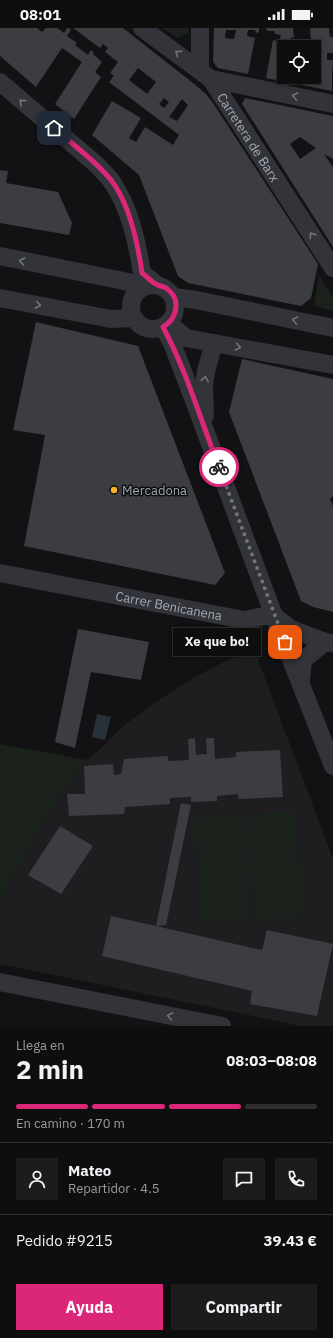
<!DOCTYPE html>
<html lang="es">
<meta charset="utf-8">
<style>
:root{--surface:#0e0e0f;--page:#1c1c1d;--text:#f1f3f6;--muted:#9b9c9e;--line:#2e2e2f;--accent:#db2777}
body{margin:0;font-family:"IBM Plex Sans",sans-serif;background:var(--page);color:var(--text);height:100vh;display:flex;flex-direction:column;font-size:15px;white-space:nowrap}
*{box-sizing:border-box;margin:0}
p{font-size:13px;color:var(--muted)}
.icon{flex:none;width:22px;height:22px;fill:none;stroke:currentColor;stroke-width:2;stroke-linecap:round;stroke-linejoin:round}
.map{position:relative;height:998px;overflow:hidden}
.sheet{display:flex;flex-direction:column;background:var(--surface);flex:1}
.sheet>*{flex:none}
.buttons{position:absolute;left:277px;top:12px;display:grid;gap:8px}
.buttons a{display:grid;place-items:center;width:44px;height:44px;border-radius:0px;background:var(--surface);box-shadow:0 2px 6px #0003,0 0 0 1px var(--line);font-size:20px}
.pin{position:absolute;display:grid;place-items:center;width:34px;height:34px;color:#fff;margin:-17px;border-radius:8px;box-shadow:0 2px 6px #0006}
.courier{position:absolute;display:grid;place-items:center;width:40px;height:40px;margin:-20px;border:3px solid #db2777;border-radius:50%;background:#fff;color:#222;box-shadow:0 1px 5px #0007}
.bubble{position:absolute;height:28px;border-radius:0px;background:var(--surface);box-shadow:0 2px 6px #0003,0 0 0 1px var(--line);font-size:13px;font-weight:700;line-height:28px;text-align:center}
.headline em{font-style:normal;font-weight:700}
.headline div{display:flex;flex-direction:column-reverse}
.headline{display:flex;align-items:center;justify-content:space-between;height:68px;padding:0 16px}
h1{font-size:26px;font-weight:700;line-height:30px}
.bar{display:grid;grid-template-columns:repeat(4,1fr);gap:6px 4px;align-content:center;height:48px;padding:0 16px}
.bar i{height:5px;border-radius:3px;background:var(--line)}
.bar .selected{background:var(--accent)}
.bar p{grid-column:span 4}
.line{display:flex;align-items:center;gap:10px;padding:0 16px;border-top:1px solid var(--line)}
.line div{flex:1}
.round{display:grid;place-items:center;flex:none;width:42px;height:42px;border-radius:0px;background:var(--page)}
.primary-button{display:flex;gap:8px;margin-top:auto;padding:8px 16px}
.primary-button a{flex:1;height:46px;border-radius:0px;background:var(--accent);color:#fff;font-size:16px;font-weight:700;line-height:46px;text-align:center}
.primary-button a+a{background:var(--page);color:var(--text)}
.status{display:flex;justify-content:space-between;align-items:center;height:28px;padding:0 20px;background:var(--surface);direction:ltr}
.status svg{height:11px;fill:currentColor}
.map>svg:first-child{display:block}
.built{fill:#1e1e21}
.green{fill:#1a221b}
.water{fill:#283138}
.building{fill:#3c3d41;fill-rule:evenodd}
.lines{fill:none;stroke-linecap:round;stroke-linejoin:round}
.minor{stroke:#333439;stroke-width:18}
.oneway{stroke:#71747d}
.done{stroke:#70747d;stroke-width:4;stroke-dasharray:0 7.2}
.route{stroke:#db2777;stroke-width:5}
.poi-dot{fill:#f7b227;stroke:#0d0d0f;stroke-width:1.5}
.labels{text-anchor:middle;dominant-baseline:central;stroke-width:3;stroke-linejoin:round;paint-order:stroke}
.street-label{font-size:13px;fill:#a3a9b5;stroke:#0d0d0f}
.poi-label{font-size:13px;fill:#a3a9b5;stroke:#0d0d0f;text-anchor:start}
</style>
<div class="status"><b>08:01</b><svg viewBox="0 0 49 12"><path d="M0 12V9h3v3zM5 12V6h3v6zM10 12V3h3v9zM15 12V0h3v12zM26 1h20v11H26zM47 4h2v5h-2z"/></svg></div>
<div class="map">
<svg width="333" height="998" viewBox="0 0 333 998">
<rect width="100%" height="100%" fill="#121214"/>
<polygon class="built" points="254,621 333,831 333,998 302,998 0,936 0,883 8,856 62,763 87,732 98,723 122,699 156,674 193,650 224,634"/>
<g class="green">
<polygon points="162,0 188,0 188,5 178,10"/>
<polygon points="319,247 333,269 333,283 314,278"/>
<polygon points="0,716 87,732 62,763 8,856 0,883"/>
<polygon points="296,783 302,888 255,891 248,786"/>
<polygon points="244,787 250,892 200,894 195,789"/>
</g>
<polygon class="water" points="97,686 111,689 105,712 92,709"/>
<g class="building">
<polygon points="0,0 37,0 42,4 46,0 57,0 64,5 67,0 69,0 71,2 67,8 77,15 75,17 88,27 91,22 94,25 93,26 102,34 95,44 101,49 74,91 55,76 82,34 62,20 36,59 0,28"/>
<path d="M 73,0 L 123,0 L 193,55 L 206,66 L 213,75 L 318,236 L 311,270 L 301,278 L 188,255 L 178,248 L 139,147 L 92,107 L 112,73 L 141,90 L 129,110 L 136,114 L 145,99 L 173,117 L 179,107 L 109,54 L 114,48 L 110,45 L 118,34 L 105,24 L 108,20 L 103,16 L 100,20 ZM 138,40 L 156,54 L 147,66 L 129,52 ZM 164,70 L 169,74 L 164,80 L 159,76 ZM 182,71 L 188,77 L 177,93 L 169,89 Z"/>
<path d="M 214,0 L 259,0 L 259,4 L 256,5 L 255,2 L 248,2 L 247,8 L 255,10 L 248,46 L 218,40 L 213,34 ZM 226,2 L 236,2 L 234,11 L 225,10 Z"/>
<polygon points="266,0 293,0 294,10 291,9 289,19 284,19 284,49 314,49 314,19 294,19 294,16 299,16 299,14 311,13 310,0 329,0 330,9 333,9 333,25 327,25 327,32 333,32 332,48 332,63 266,50 273,12 279,14 281,7 275,6 274,3 267,3"/>
<path d="M 245,70 L 333,88 L 333,131 L 324,126 L 333,139 L 333,219 L 242,76 ZM 300,109 L 316,120 L 300,131 L 290,116 Z"/>
<polygon points="0,142 8,143 6,155 58,164 72,195 69,207 0,195"/>
<polygon points="36,294 138,318 225,545 215,557 24,518 45,407 13,402"/>
<polygon points="242,331 333,351 333,468 330,471 333,478 333,584 313,579 301,573 229,384"/>
<polygon points="78,601 149,614 141,652 91,644 75,720 55,714"/>
<polygon points="195,710 196,727 207,726 206,710 214,710 215,731 236,729 236,724 280,722 283,769 239,771 238,766 217,768 217,773 191,774 191,769 170,770 170,776 125,779 124,786 69,788 67,766 85,766 84,738 113,736 114,747 121,746 124,731 168,728 168,733 189,732 188,711"/>
<polygon points="181,775 191,777 166,897 156,898 262,922 267,902 333,916 317,988 250,976 252,963 102,928 111,888 156,898"/>
<polygon points="60,798 93,818 61,866 28,847"/>
</g>
<g class="lines">
<g class="minor">
<path id="s1" d="M 142,0 L 211,51 L 333,240"/>
<polyline points="200,41 200,0"/>
<polyline points="211,51 333,76"/>
<path d="M 0,54 L 97,137 C 102,143 108,148 112,154 C 130,180 137,214 142,245 L 156,256"/>
<polyline points="0,228 119,252 145,258"/>
<circle cx="153" cy="279" r="22"/>
<polyline points="174,269 196,272 333,300"/>
<polyline points="0,270 111,291 134,290"/>
<polyline points="169,296 186,310 333,337"/>
<polyline points="163,299 172,315 193,370 274,588 333,738"/>
<polyline points="205,387 204,358 206,343 214,315"/>
<path id="s2" d="M 0,545 L 244,592 L 264,588 L 274,588 L 291,601 L 325,614 L 333,615"/>
<polyline points="301,653 303,632 325,614"/>
<polyline points="0,954 222,998"/>
</g>
</g>
<defs><path id="oneway-chevron" d="M-2-3.5L2.5 0L-2 3.5" fill="none" stroke-width="1.6" stroke-linecap="round" stroke-linejoin="round"/></defs>
<g class="oneway">
<use href="#oneway-chevron" transform="translate(178 25) rotate(-144)"/>
<use href="#oneway-chevron" transform="translate(295 68) rotate(-168)"/>
<use href="#oneway-chevron" transform="translate(22 74) rotate(-140)"/>
<use href="#oneway-chevron" transform="translate(312 207) rotate(-123)"/>
<use href="#oneway-chevron" transform="translate(22 233) rotate(-169)"/>
<use href="#oneway-chevron" transform="translate(38 277) rotate(11)"/>
<use href="#oneway-chevron" transform="translate(295 292) rotate(-168)"/>
<use href="#oneway-chevron" transform="translate(238 319) rotate(11)"/>
<use href="#oneway-chevron" transform="translate(205 351) rotate(-81)"/>
<use href="#oneway-chevron" transform="translate(170 988) rotate(-169)"/>
</g>
<g class="lines">
<polyline class="done" points="219,439 285,614"/>
<path class="route" d="M 54,100 C 73,117 95,132 111,152 C 129,175 138,217 142,245 C 146,248 150,252 154,255 C 158,258 162,258 166,260 C 182,271 177,291 163,299 C 187,344 201,393 219,439"/>
</g>
<circle class="poi-dot" cx="114" cy="462" r="4"/>
<g class="labels">
<g class="street-label">
<text stroke="none"><textPath href="#s1" startOffset="155">Carretera de Barx</textPath></text>
<text stroke="none"><textPath href="#s2" startOffset="172">Carrer Benicanena</textPath></text>
</g>
<g class="poi-label">
<text x="122" y="462">Mercadona</text>
</g>
</g>
</svg>
<div class="buttons">
<a><svg class="icon" aria-label="locate" viewBox="0 0 24 24"><circle cx="12" cy="12" r="6"/><path d="M12 2v4M12 18v4M2 12h4M18 12h4"/></svg></a>
</div>
<div class="pin" style="left:285px;top:614px;background:#ea580c"><svg class="icon" aria-label="bag" viewBox="0 0 24 24"><path d="M5 8h14l-1 12H6zM9 8a3 3 0 0 1 6 0"/></svg></div>
<div class="pin" style="left:54px;top:100px;background:#1f2937"><svg class="icon" aria-label="home" viewBox="0 0 24 24"><path d="M3 11l9-7 9 7M6 9v11h12V9"/></svg></div>
<div class="courier" style="left:219px;top:439px"><svg class="icon" aria-label="bike" viewBox="0 0 24 24"><circle cx="6" cy="16" r="4"/><circle cx="18" cy="16" r="4"/><path d="M6 16l4-8h5l3 8M10 8l3 8H6M13 5h3"/></svg></div>
<div class="bubble" style="left:173px;top:600px;width:88px">Xe que bo!</div>
</div>
<section class="sheet">
<div class="headline"><div><h1>2 min</h1><p>Llega en</p></div><em>08:03–08:08</em></div>
<div class="bar"><i class="selected"></i><i class="selected"></i><i class="selected"></i><i></i><p>En camino · 170 m</p></div>
<div class="line" style="height:72px"><a class="round"><svg class="icon" aria-label="person" viewBox="0 0 24 24"><circle cx="12" cy="8" r="4"/><path d="M4 21q1-7 8-7t8 7"/></svg></a><div><b>Mateo</b><p>Repartidor · 4.5</p></div><a class="round"><svg class="icon" aria-label="chat" viewBox="0 0 24 24"><path d="M4 5h16v11H9l-5 4z"/></svg></a><a class="round"><svg class="icon" aria-label="phone" viewBox="0 0 24 24"><path d="M5 4h4l2 5-3 2q2 4 5 5l2-3 5 2v4C11 20 4 13 5 4z"/></svg></a></div>
<div class="line" style="height:52px"><div>Pedido #9215</div><b>39.43 €</b></div>
<div class="primary-button"><a>Ayuda</a><a>Compartir</a></div>
</section>
